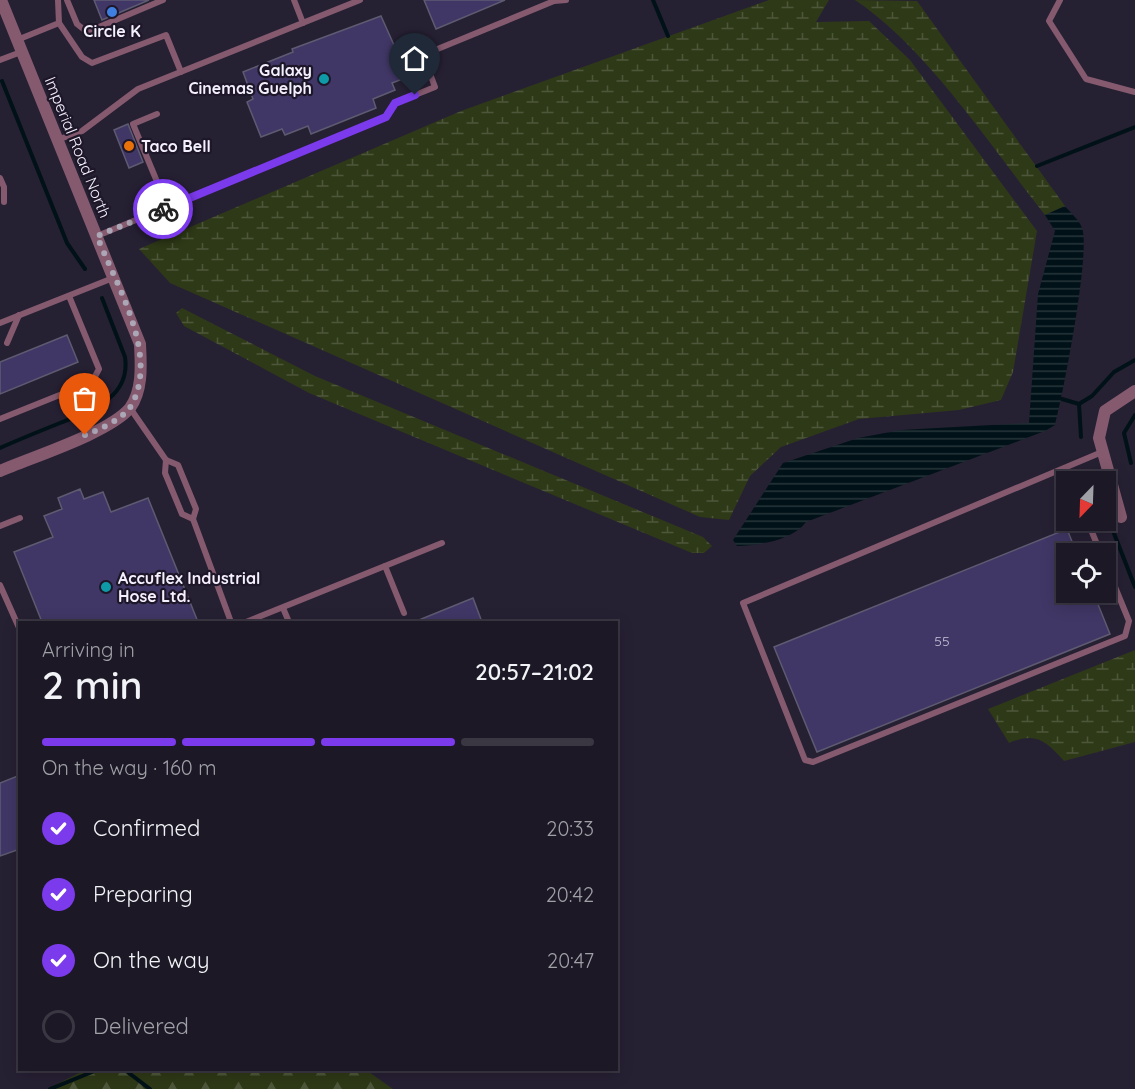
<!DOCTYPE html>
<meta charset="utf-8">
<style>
:root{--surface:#1c1826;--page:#292532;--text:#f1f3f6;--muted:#a0a0a7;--line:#3a3743;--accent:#7c3aed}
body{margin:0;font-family:Quicksand,sans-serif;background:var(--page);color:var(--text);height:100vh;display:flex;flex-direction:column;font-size:22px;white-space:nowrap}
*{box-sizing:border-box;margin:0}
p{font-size:20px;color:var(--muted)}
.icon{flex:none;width:33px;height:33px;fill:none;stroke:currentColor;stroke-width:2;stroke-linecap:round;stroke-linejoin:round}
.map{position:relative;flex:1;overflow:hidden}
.panel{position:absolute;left:18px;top:621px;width:600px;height:450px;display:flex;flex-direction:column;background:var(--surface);border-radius:0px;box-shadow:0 3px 15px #0003,0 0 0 2px var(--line)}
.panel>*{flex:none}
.needle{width:39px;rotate:203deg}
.controls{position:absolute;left:1056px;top:471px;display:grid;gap:12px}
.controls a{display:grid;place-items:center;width:60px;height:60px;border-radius:0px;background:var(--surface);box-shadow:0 3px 15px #0003,0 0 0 2px var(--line);font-size:30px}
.pin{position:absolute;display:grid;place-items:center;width:51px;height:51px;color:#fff;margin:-62px -26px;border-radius:50% 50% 50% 0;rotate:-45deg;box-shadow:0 0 6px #0007}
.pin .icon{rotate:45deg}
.courier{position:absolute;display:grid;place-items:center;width:60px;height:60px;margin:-30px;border:4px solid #7c3aed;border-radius:50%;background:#fff;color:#222;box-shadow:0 2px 8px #0007}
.overview em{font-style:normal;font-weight:600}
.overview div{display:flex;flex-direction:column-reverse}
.overview{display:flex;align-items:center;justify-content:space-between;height:102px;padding:0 24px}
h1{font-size:39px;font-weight:600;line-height:45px}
.bar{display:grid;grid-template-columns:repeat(4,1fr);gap:9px 6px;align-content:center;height:72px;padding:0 24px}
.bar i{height:8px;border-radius:4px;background:var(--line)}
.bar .selected{background:var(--accent)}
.bar p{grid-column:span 4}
ol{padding:0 24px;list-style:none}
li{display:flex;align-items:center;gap:18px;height:66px}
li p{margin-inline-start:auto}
li .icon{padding:6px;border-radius:50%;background:var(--accent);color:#fff;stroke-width:4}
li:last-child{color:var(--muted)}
li i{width:33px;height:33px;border:3px solid var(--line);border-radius:50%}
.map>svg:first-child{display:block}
.forest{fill:url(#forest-firs)}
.wetland{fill:url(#wetland-marsh)}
.water{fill:url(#water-rules)}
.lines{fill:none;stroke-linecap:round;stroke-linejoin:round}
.stream{stroke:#001218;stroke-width:4}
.building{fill:#413766;stroke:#5e5b71;stroke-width:1.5}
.service{stroke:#855a6f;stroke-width:6}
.minor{stroke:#855a6f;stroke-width:12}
.done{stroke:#aca7b6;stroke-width:6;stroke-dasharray:0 10.8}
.route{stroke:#7c3aed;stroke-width:8}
.shop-dot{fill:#3f7fe0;stroke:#1d1729;stroke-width:2}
.culture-dot{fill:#0f9aa8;stroke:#1d1729;stroke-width:2}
.food-dot{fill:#e8710a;stroke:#1d1729;stroke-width:2}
.labels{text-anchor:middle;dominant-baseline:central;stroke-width:4.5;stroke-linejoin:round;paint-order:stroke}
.number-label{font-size:14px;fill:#c7c2d7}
.poi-label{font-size:16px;font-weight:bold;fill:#f4f0fd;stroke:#1d1729;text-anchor:start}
.street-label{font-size:16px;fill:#f4f0fd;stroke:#1d1729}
</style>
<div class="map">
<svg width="1135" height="1089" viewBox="0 0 1135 1089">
<defs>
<pattern id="forest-firs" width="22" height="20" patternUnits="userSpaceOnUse" patternTransform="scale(1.5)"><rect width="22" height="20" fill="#2e3917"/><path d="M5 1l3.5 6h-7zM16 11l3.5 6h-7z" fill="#4d563a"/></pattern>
<pattern id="wetland-marsh" width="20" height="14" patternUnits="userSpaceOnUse" patternTransform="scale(1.5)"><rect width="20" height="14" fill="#2e3917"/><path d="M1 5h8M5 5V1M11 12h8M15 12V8" fill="none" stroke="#4d563a"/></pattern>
<pattern id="water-rules" width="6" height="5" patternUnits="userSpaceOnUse" patternTransform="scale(1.5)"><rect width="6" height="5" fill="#001218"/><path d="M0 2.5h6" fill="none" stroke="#26353a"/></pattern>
</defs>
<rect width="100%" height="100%" fill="#262033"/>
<polygon class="forest" points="85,1070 366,1070 393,1089 47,1089"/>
<g class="wetland">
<polygon points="769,0 829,0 816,22 869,21 910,60 1037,231 1013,372 1001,400 959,410 859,419 781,447 750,476 729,520 700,517 170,283 139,249 461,111"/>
<path d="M 855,0 L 917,1 L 1065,206 L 1045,215 C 992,148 926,47 855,0 Z"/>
<polygon points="182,308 315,376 703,537 712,546 704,553 692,553 309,393 184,326 176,313"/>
<path d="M 1135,650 L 1135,742 L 1064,761 C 1045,740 1036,732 1009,743 L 988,709 Z"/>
</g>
<path class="water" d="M 1065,206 C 1070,212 1080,221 1082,228 C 1091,251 1063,395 1055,425 L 1045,431 L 806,522 C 792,541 759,545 737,546 L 733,540 L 783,463 L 858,438 L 901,430 L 1029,423 L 1038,294 L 1055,231 L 1045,215 Z"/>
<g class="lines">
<g class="stream">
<polyline points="653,0 668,36"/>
<polyline points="2,81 67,243 85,269"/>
<polyline points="1037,166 1135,127"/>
<polyline points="1062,399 1079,404"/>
<polyline points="1081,437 1079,404 1092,396 1114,372 1135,360"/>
<path d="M 0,448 C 20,439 40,431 60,423 C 91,410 131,398 125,357 L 102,298"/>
<polyline points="1131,463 1124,433 1135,415"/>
<polyline points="1090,475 1093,482"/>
<polyline points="1106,513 1135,587"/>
<polyline points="125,1070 150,1089"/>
<polyline points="50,1089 97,1070"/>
</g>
</g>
<g class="building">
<polygon points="94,0 149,0 102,20"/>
<polygon points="424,0 505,0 436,29"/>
<polygon points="381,16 394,45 396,45 400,53 404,52 413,75 392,83 395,90 373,99 376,108 311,134 308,126 285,135 282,129 261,137 247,102 253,99 243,72 293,52 292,49"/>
<polygon points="128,124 143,162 129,168 114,130"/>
<polygon points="67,335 78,362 0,394 0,362"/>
<polygon points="80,489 84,499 103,492 111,512 148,498 198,622 42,622 14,552 53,537 44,516 62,509 58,498"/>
<polygon points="1067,529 1077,554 1066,554 1066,592 1093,592 1110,634 817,752 774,647"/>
<polygon points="473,598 482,622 414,622"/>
<polygon points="20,775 20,849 0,856 0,783"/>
</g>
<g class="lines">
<g class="service">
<polyline points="67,0 77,24 87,32 163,0"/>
<polyline points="294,0 303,23"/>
<polyline points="1060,0 1049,21 1086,79 1135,92"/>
<polyline points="59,23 82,57 92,63 166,35 181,72"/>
<polyline points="17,40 59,23 58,0"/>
<polyline points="0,60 21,52"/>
<polyline points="157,114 133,124 168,208"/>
<polyline points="57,140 82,131 138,89 360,0"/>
<polyline points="0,178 4,187 4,202"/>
<polyline points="97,236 386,117 395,103 435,87 423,55 554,1 566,0"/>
<polyline points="0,323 113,278"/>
<polyline points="7,343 19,315"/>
<polyline points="130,408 166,460 178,465 196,509 193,519 231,622"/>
<polyline points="0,419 92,382 99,369 69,296"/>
<polyline points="1102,452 743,603 805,760 813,762 1125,636 1129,621 1106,565"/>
<polyline points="166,460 165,473 182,514 193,519"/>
<polyline points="1065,468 1071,482"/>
<polyline points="1087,520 1101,554"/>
<polyline points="0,526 20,518"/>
<polyline points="385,566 404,613"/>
<polyline points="0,585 20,630"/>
<polyline points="283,608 289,622"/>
<polyline points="246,622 442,543"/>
</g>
<g class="minor">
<path d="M 0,471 C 32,457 109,433 130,408 C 143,390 141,365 140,344 L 1,0"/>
<polyline points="1121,517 1099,438 1105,411 1135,391"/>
</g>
</g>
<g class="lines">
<path class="done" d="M 85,435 C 100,429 122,420 131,406 C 160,355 116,285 97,236 L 163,209"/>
<polyline class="route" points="163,209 386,117 395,103 415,95"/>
</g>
<circle class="shop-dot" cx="112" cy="12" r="6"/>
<g class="culture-dot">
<circle cx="324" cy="79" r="6"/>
<circle cx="106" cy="587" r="6"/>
</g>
<circle class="food-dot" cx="129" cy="146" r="6"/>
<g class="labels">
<g class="number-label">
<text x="942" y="641">55</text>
</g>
<g class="poi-label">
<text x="112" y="31" text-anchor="middle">Circle K</text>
<text x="312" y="70" text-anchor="end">Galaxy<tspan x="312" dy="18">Cinemas Guelph</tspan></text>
<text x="141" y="146">Taco Bell</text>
<text x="118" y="578">Accuflex Industrial<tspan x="118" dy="18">Hose Ltd.</tspan></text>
</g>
<g class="street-label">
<text transform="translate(78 147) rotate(68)">Imperial Road North</text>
</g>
</g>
</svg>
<div class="controls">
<a><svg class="needle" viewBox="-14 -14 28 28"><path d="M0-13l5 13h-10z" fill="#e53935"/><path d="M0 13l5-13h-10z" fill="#a0a0a7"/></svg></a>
<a><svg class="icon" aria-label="locate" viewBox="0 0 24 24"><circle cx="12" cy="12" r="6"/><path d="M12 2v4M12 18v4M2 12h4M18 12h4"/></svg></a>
</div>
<div class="pin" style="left:85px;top:435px;background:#ea580c"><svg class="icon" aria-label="bag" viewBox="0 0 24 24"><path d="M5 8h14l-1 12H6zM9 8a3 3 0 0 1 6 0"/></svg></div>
<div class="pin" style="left:415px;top:95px;background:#1f2937"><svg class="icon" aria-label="home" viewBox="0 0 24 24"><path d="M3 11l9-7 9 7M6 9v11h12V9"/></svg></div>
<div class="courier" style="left:163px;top:209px"><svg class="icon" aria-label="bike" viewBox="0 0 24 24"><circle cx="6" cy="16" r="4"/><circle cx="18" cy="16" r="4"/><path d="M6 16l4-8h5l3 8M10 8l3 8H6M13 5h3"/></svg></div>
<section class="panel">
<div class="overview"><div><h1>2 min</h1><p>Arriving in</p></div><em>20:57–21:02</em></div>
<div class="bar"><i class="selected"></i><i class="selected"></i><i class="selected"></i><i></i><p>On the way · 160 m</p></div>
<ol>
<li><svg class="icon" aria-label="check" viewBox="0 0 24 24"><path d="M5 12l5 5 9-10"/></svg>Confirmed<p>20:33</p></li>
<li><svg class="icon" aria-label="check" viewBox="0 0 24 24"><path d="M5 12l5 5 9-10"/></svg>Preparing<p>20:42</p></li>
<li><svg class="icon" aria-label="check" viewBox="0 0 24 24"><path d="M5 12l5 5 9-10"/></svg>On the way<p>20:47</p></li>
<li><i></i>Delivered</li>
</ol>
</section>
</div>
